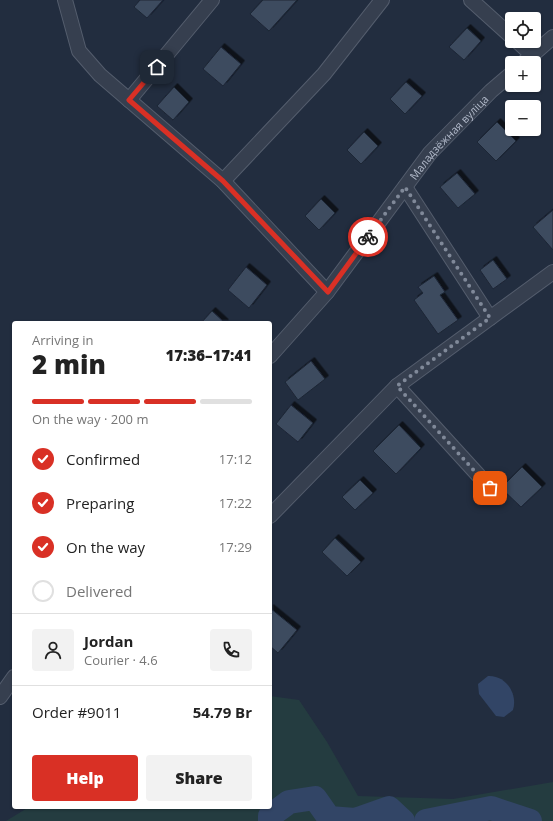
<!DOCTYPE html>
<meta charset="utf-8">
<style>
:root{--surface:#fff;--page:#f2f2f2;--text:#222;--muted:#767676;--line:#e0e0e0;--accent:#d93025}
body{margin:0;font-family:"Open Sans",sans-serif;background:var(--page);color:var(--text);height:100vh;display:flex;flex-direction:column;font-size:15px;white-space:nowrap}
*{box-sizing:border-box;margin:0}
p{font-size:13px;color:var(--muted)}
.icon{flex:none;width:22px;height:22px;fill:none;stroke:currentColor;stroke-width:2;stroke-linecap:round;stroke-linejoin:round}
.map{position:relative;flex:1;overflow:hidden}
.sheet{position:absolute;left:12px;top:321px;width:260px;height:488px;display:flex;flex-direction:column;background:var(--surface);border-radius:4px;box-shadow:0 1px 3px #0004}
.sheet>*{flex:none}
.buttons{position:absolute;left:505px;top:12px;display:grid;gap:8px}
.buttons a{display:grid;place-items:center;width:36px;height:36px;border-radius:4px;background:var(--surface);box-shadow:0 1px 3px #0004;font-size:20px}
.pin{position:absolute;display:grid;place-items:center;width:34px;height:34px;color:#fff;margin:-17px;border-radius:8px;box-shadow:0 2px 6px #0006}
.courier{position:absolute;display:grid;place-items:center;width:40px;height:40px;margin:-20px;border:3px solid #d93025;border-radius:50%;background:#fff;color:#222;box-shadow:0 1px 5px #0007}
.head em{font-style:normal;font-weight:800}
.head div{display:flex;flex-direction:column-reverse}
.head{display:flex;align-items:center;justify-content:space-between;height:68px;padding:0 20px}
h1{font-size:26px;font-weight:800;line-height:30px}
.bar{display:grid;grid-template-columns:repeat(4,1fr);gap:6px 4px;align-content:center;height:48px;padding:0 20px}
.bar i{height:5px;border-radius:3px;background:var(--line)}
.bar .current{background:var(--accent)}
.bar p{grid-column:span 4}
.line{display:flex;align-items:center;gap:10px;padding:0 20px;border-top:1px solid var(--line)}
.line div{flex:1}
.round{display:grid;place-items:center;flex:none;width:42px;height:42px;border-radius:4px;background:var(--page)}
ol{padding:0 20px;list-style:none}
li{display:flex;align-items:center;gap:12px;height:44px}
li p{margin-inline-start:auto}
li .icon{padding:4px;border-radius:50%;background:var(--accent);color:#fff;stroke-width:4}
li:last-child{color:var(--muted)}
li i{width:22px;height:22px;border:2px solid var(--line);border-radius:50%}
.primary-button{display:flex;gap:8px;margin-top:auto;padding:8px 20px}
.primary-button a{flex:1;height:46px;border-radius:4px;background:var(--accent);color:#fff;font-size:16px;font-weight:800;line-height:46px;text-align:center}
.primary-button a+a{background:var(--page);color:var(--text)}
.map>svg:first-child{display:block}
.green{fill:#243c40}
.water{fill:#324566}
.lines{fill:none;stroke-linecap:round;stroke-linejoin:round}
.river{stroke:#324566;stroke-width:24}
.building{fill:#3e4b5f;stroke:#1d2636;filter:url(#shadow)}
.minor-casing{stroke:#545d6d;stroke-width:16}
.minor{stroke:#363f4f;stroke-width:14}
.done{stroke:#808999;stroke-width:4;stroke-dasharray:0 7.2}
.route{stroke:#d93025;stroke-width:5}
.labels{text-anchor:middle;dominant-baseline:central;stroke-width:3;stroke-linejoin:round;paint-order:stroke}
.street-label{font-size:11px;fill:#b2baca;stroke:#1b2434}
</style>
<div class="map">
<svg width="553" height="821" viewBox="0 0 553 821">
<defs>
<filter id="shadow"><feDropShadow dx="3.5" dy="-3.5" stdDeviation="0" flood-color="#0009"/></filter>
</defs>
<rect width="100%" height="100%" fill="#222d3f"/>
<polygon class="green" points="270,696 299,700 327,742 358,796 453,799 553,782 553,821 6,821 29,807 270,807"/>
<path class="water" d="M 488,676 C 506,675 518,694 513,710 L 504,717 L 496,716 L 479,694 L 478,684 Z"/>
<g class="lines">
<g class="river">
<polyline points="270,821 270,816 289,802 315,798 329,818 355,820 389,808 403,821"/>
<polyline points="426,821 491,808 530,821"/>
</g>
</g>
<g class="building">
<polygon points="140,0 163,0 147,18 134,7"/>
<polygon points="263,0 297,0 269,31 250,14"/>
<polygon points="467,28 481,41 464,60 449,47"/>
<polygon points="221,47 241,64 223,86 203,69"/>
<polygon points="406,82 422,96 405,114 390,99"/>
<polygon points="174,87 189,102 173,120 157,106"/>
<polygon points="497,122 516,141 496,161 477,142"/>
<polygon points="364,132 378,146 361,164 347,150"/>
<polygon points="457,173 475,194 458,208 440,187"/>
<polygon points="321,199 335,213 319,230 305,216"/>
<polygon points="553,210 553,250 533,227"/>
<polygon points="493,260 507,279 493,289 480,270"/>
<polygon points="246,267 267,285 249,308 228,290"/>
<polygon points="434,276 445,292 440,295 458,320 438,334 414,300 423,293 418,287"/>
<polygon points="212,311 225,323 201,323"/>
<polygon points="311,361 325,379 298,400 285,382"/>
<polygon points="291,405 313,423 298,442 276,424"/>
<polygon points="399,425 421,448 396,474 373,451"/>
<polygon points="522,467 542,487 521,507 501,488"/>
<polygon points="360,480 373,493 355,510 342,497"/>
<polygon points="335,538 361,562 347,576 322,552"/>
<polygon points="270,608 297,630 278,653 270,646"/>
</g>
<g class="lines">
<g class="minor-casing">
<g id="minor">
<polyline points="65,0 79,51 100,75 223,181 327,292"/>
<polyline points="471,0 512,37"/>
<polyline points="517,41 532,55"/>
<polyline points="523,63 553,37"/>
<polyline points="129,100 212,0"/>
<polyline points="223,181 324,74 382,0"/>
<polyline points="405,187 490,318"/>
<path id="s1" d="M 270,356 L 327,292 L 430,153 L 491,91 L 512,73"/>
<polyline points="397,386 490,488"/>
<polyline points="270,516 397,386 553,272"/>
<polyline points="0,697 14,677"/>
</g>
</g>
<use href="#minor" class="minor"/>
</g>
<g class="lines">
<polyline class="done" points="368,237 405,187 490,318 397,386 490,488"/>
<polyline class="route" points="157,67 129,100 223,181 328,292 368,237"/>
</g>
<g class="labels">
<g class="street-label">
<text stroke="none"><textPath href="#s1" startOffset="283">Маладзёжная вуліца</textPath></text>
</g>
</g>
</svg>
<div class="buttons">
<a><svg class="icon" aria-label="locate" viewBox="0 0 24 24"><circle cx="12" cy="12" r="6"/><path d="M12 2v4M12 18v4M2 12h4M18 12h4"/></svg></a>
<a>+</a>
<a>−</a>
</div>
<div class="pin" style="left:490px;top:488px;background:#ea580c"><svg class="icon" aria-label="bag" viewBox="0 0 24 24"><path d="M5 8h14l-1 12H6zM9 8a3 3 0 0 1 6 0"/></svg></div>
<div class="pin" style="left:157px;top:67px;background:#1f2937"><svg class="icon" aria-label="home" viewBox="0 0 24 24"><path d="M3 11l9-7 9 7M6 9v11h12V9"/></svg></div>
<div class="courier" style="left:368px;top:237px"><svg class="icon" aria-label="bike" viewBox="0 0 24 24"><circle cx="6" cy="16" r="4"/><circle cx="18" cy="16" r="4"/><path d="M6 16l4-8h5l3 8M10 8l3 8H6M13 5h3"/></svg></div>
<section class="sheet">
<div class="head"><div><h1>2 min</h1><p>Arriving in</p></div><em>17:36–17:41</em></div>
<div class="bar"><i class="current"></i><i class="current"></i><i class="current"></i><i></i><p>On the way · 200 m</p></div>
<ol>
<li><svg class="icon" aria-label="check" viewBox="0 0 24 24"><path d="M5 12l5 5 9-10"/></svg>Confirmed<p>17:12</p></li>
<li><svg class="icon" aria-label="check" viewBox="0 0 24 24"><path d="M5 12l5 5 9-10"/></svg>Preparing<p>17:22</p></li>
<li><svg class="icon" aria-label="check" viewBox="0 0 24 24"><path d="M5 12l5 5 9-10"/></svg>On the way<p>17:29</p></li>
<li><i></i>Delivered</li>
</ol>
<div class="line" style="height:72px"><a class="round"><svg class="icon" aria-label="person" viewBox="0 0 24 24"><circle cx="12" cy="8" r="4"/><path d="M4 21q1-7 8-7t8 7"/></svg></a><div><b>Jordan</b><p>Courier · 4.6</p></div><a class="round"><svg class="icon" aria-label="phone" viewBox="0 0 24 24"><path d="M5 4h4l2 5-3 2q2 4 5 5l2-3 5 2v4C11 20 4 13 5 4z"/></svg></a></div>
<div class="line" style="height:52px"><div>Order #9011</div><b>54.79 Br</b></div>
<div class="primary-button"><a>Help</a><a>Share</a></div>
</section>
</div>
